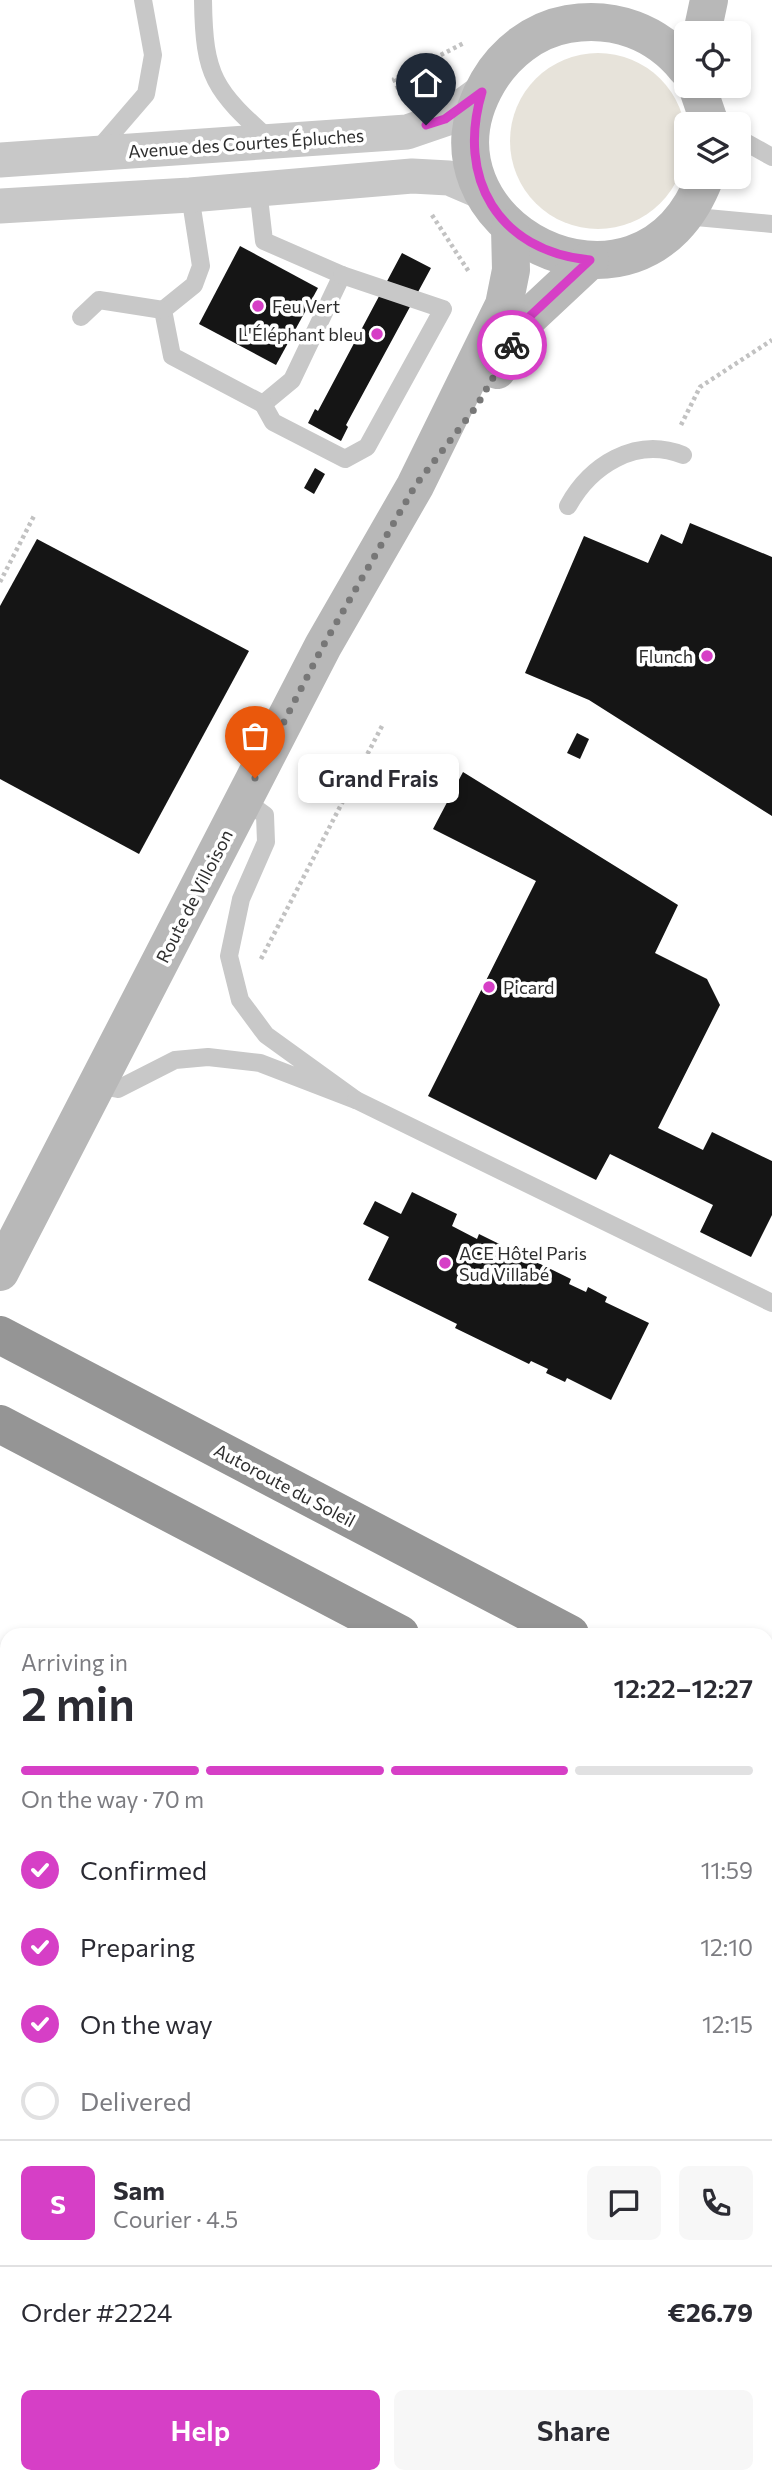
<!DOCTYPE html>
<meta charset="utf-8">
<style>
:root{--surface:#fff;--page:#f7f7f7;--text:#2b2b33;--muted:#7c7c81;--line:#e1e1e2;--accent:#d63fc6}
body{margin:0;font-family:Commissioner,sans-serif;background:var(--page);color:var(--text);height:100vh;display:flex;flex-direction:column;font-size:26px;white-space:nowrap}
*{box-sizing:border-box;margin:0}
p{font-size:23px;color:var(--muted)}
.icon{flex:none;width:38px;height:38px;fill:none;stroke:currentColor;stroke-width:2;stroke-linecap:round;stroke-linejoin:round}
.map{position:relative;flex:1;overflow:hidden}
.drawer{position:absolute;left:0px;top:1628px;width:774px;height:856px;display:flex;flex-direction:column;background:var(--surface);border-radius:21px 21px 0 0;box-shadow:0 4px 10px #0003}
.drawer>*{flex:none}
.fabs{position:absolute;left:674px;top:21px;display:grid;gap:14px}
.fabs a{display:grid;place-items:center;width:77px;height:77px;border-radius:10px;background:var(--surface);box-shadow:0 4px 10px #0003;font-size:35px}
.pin{position:absolute;display:grid;place-items:center;width:60px;height:60px;color:#fff;margin:-72px -30px;border-radius:50% 50% 50% 0;rotate:-45deg;box-shadow:0 0 7px #0007}
.pin .icon{rotate:45deg}
.courier{position:absolute;display:grid;place-items:center;width:70px;height:70px;margin:-35px;border:5px solid #d63fc6;border-radius:50%;background:#fff;color:#222;box-shadow:0 2px 9px #0007}
.bubble{position:absolute;height:49px;border-radius:10px;background:var(--surface);box-shadow:0 4px 10px #0003;font-size:23px;font-weight:600;line-height:49px;text-align:center}
.summary em{font-style:normal;font-weight:600}
.summary div{display:flex;flex-direction:column-reverse}
.summary{display:flex;align-items:center;justify-content:space-between;height:119px;padding:0 21px}
h1{font-size:46px;font-weight:600;line-height:52px}
.bar{display:grid;grid-template-columns:repeat(4,1fr);gap:10px 7px;align-content:center;height:84px;padding:0 21px}
.bar i{height:9px;border-radius:5px;background:var(--line)}
.bar .active{background:var(--accent)}
.bar p{grid-column:span 4}
.line{display:flex;align-items:center;gap:18px;padding:0 21px;border-top:2px solid var(--line)}
.line div{flex:1}
.round{display:grid;place-items:center;flex:none;width:74px;height:74px;border-radius:10px;background:var(--page)}
ol{padding:0 21px;list-style:none}
li{display:flex;align-items:center;gap:21px;height:77px}
li p{margin-inline-start:auto}
li .icon{padding:7px;border-radius:50%;background:var(--accent);color:#fff;stroke-width:4}
li:last-child{color:var(--muted)}
li i{width:38px;height:38px;border:4px solid var(--line);border-radius:50%}
.primary-button{display:flex;gap:14px;margin-top:auto;padding:14px 21px}
.primary-button a{flex:1;height:80px;border-radius:10px;background:var(--accent);color:#fff;font-size:28px;font-weight:600;line-height:80px;text-align:center}
.primary-button a+a{background:var(--page);color:var(--text)}
.map>svg:first-child{display:block}
.green{fill:#e7e3da}
.building{fill:#151515}
.lines{fill:none;stroke-linecap:round;stroke-linejoin:round}
.path{stroke:#c2c2c2;stroke-width:4.5;stroke-dasharray:3.5 3.5;stroke-linecap:butt}
.lane{stroke:#c8c8c8;stroke-width:18}
.street{stroke:#c8c8c8;stroke-width:35}
.secondary{stroke:#b8b8b8;stroke-width:38}
.highway{stroke:#959595;stroke-width:38}
.done{stroke:#777;stroke-width:7;stroke-dasharray:0 12.6}
.route{stroke:#d63fc6;stroke-width:9}
.poi-dot{fill:#d63fc6;stroke:#fff;stroke-width:2.5}
.labels{text-anchor:middle;dominant-baseline:central;stroke-width:7;stroke-linejoin:round;paint-order:stroke}
.street-label{font-size:18px;fill:#2e2e2e;stroke:#fff}
.poi-label{font-size:18px;fill:#2e2e2e;stroke:#fff;text-anchor:start}
</style>
<div class="map">
<svg width="772" height="2483" viewBox="0 0 772 2483">
<rect width="100%" height="100%" fill="#fff"/>
<g class="green">
<circle cx="598" cy="141" r="88"/>
<polygon points="766,2095 772,2098 772,2423 767,2432"/>
<polygon points="7,2181 7,2312 0,2303 0,2183"/>
<polygon points="245,2476 739,2476 735,2483 256,2483"/>
</g>
<g class="building">
<polygon points="240,246 318,288 276,365 199,324"/>
<polygon points="402,253 431,268 346,425 348,427 341,441 308,423 315,409 318,411"/>
<polygon points="315,468 325,474 314,494 304,488"/>
<polygon points="690,523 772,557 772,816 589,700 525,673 584,536 648,563 661,534 682,544"/>
<polygon points="37,539 249,651 139,854 0,779 0,606"/>
<polygon points="577,733 589,739 580,759 567,753"/>
<polygon points="463,772 678,905 655,953 707,979 720,1005 658,1128 703,1150 712,1132 772,1161 772,1215 751,1257 700,1232 713,1205 610,1154 596,1180 428,1096 536,881 433,829"/>
<polygon points="412,1192 457,1214 452,1226 477,1239 479,1234 571,1279 569,1284 586,1292 588,1287 607,1297 605,1302 649,1323 611,1400 567,1378 565,1382 546,1373 548,1369 531,1361 529,1364 455,1328 457,1324 368,1280 389,1237 363,1224 375,1201 401,1214"/>
<polygon points="7,1884 7,1988 0,1985 3,1966 0,1964 0,1893"/>
</g>
<g class="lines">
<g class="path">
<polyline points="401,95 394,79 464,43"/>
<polyline points="432,215 469,272"/>
<polyline points="681,425 700,387 772,340"/>
<polyline points="0,582 35,514"/>
<polyline points="261,959 382,726"/>
<polyline points="0,2205 7,2203"/>
<polyline points="410,2476 418,2483"/>
</g>
<g class="lane">
<path d="M 203,0 C 204,77 214,90 271,141"/>
<polyline points="738,138 772,157"/>
<polyline points="96,152 146,94 153,55 143,0"/>
<polyline points="190,195 201,266 194,285 163,310 172,356 263,404 292,380 342,275 264,241 258,189"/>
<polyline points="685,216 772,224"/>
<polyline points="81,317 99,300 163,310"/>
<polyline points="263,404 273,422 345,459 367,447 443,309 342,275"/>
<path d="M 568,506 C 590,466 635,436 683,455"/>
<polyline points="97,1085 118,1089 175,1060 208,1057 260,1063 356,1100 266,1035 240,1000 229,956 241,899 266,842 265,815 244,800"/>
<polyline points="356,1100 772,1303"/>
</g>
<g class="street">
<polyline points="0,160 407,132 445,119 482,92"/>
<polyline points="0,206 190,195 412,176 449,178 484,193"/>
<polyline points="0,2337 7,2347"/>
<polyline points="0,2376 7,2385"/>
<polyline points="144,2476 155,2483"/>
<polyline points="182,2476 194,2483"/>
</g>
<g class="secondary">
<polyline points="702,33 709,0"/>
<path d="M 686,68 C 657,32 614,16 568,24 C 534,30 505,53 488,82 C 404,224 641,348 705,177"/>
<polyline points="697,86 710,124"/>
<polyline points="497,370 528,318 590,260"/>
<polyline points="0,1272 323,646 415,486 504,305 511,270 510,228"/>
</g>
<g class="highway">
<polyline points="0,1335 570,1634"/>
<polyline points="0,1424 400,1634"/>
<polyline points="766,1739 772,1742"/>
<polyline points="766,1830 772,1833"/>
</g>
</g>
<g class="lines">
<polyline class="done" points="255,778 323,646 415,486 476,407 512,345"/>
<path class="route" d="M 426,125 L 445,119 L 482,92 C 456,178 498,251 590,260 L 528,318 L 512,345"/>
</g>
<g class="poi-dot">
<circle cx="258" cy="306" r="7"/>
<circle cx="377" cy="334" r="7"/>
<circle cx="707" cy="656" r="7"/>
<circle cx="489" cy="987" r="7"/>
<circle cx="445" cy="1263" r="7"/>
</g>
<g class="labels">
<g class="street-label">
<text transform="translate(246 143) rotate(-4)">Avenue des Courtes Épluches</text>
<text transform="translate(194 896) rotate(-63)">Route de Villoison</text>
<text transform="translate(285 1485) rotate(28)">Autoroute du Soleil</text>
</g>
<g class="poi-label">
<text x="272" y="306">Feu Vert</text>
<text x="363" y="334" text-anchor="end">L'Éléphant bleu</text>
<text x="693" y="656" text-anchor="end">Flunch</text>
<text x="503" y="987">Picard</text>
<text x="459" y="1253">ACE Hôtel Paris<tspan x="459" dy="21">Sud Villabé</tspan></text>
</g>
</g>
</svg>
<div class="fabs">
<a><svg class="icon" aria-label="locate" viewBox="0 0 24 24"><circle cx="12" cy="12" r="6"/><path d="M12 2v4M12 18v4M2 12h4M18 12h4"/></svg></a>
<a><svg class="icon" aria-label="layers" viewBox="0 0 24 24"><path d="M12 4l9 5-9 5-9-5zM3 14l9 5 9-5"/></svg></a>
</div>
<div class="pin" style="left:255px;top:778px;background:#ea580c"><svg class="icon" aria-label="bag" viewBox="0 0 24 24"><path d="M5 8h14l-1 12H6zM9 8a3 3 0 0 1 6 0"/></svg></div>
<div class="pin" style="left:426px;top:125px;background:#1f2937"><svg class="icon" aria-label="home" viewBox="0 0 24 24"><path d="M3 11l9-7 9 7M6 9v11h12V9"/></svg></div>
<div class="courier" style="left:512px;top:345px"><svg class="icon" aria-label="bike" viewBox="0 0 24 24"><circle cx="6" cy="16" r="4"/><circle cx="18" cy="16" r="4"/><path d="M6 16l4-8h5l3 8M10 8l3 8H6M13 5h3"/></svg></div>
<div class="bubble" style="left:298px;top:754px;width:161px">Grand Frais</div>
<section class="drawer">
<div class="summary"><div><h1>2 min</h1><p>Arriving in</p></div><em>12:22–12:27</em></div>
<div class="bar"><i class="active"></i><i class="active"></i><i class="active"></i><i></i><p>On the way · 70 m</p></div>
<ol>
<li><svg class="icon" aria-label="check" viewBox="0 0 24 24"><path d="M5 12l5 5 9-10"/></svg>Confirmed<p>11:59</p></li>
<li><svg class="icon" aria-label="check" viewBox="0 0 24 24"><path d="M5 12l5 5 9-10"/></svg>Preparing<p>12:10</p></li>
<li><svg class="icon" aria-label="check" viewBox="0 0 24 24"><path d="M5 12l5 5 9-10"/></svg>On the way<p>12:15</p></li>
<li><i></i>Delivered</li>
</ol>
<div class="line" style="height:126px"><b class="round" style="background:var(--accent);color:#fff">S</b><div><b>Sam</b><p>Courier · 4.5</p></div><a class="round"><svg class="icon" aria-label="chat" viewBox="0 0 24 24"><path d="M4 5h16v11H9l-5 4z"/></svg></a><a class="round"><svg class="icon" aria-label="phone" viewBox="0 0 24 24"><path d="M5 4h4l2 5-3 2q2 4 5 5l2-3 5 2v4C11 20 4 13 5 4z"/></svg></a></div>
<div class="line" style="height:91px"><div>Order #2224</div><b>€26.79</b></div>
<div class="primary-button"><a>Help</a><a>Share</a></div>
</section>
</div>
